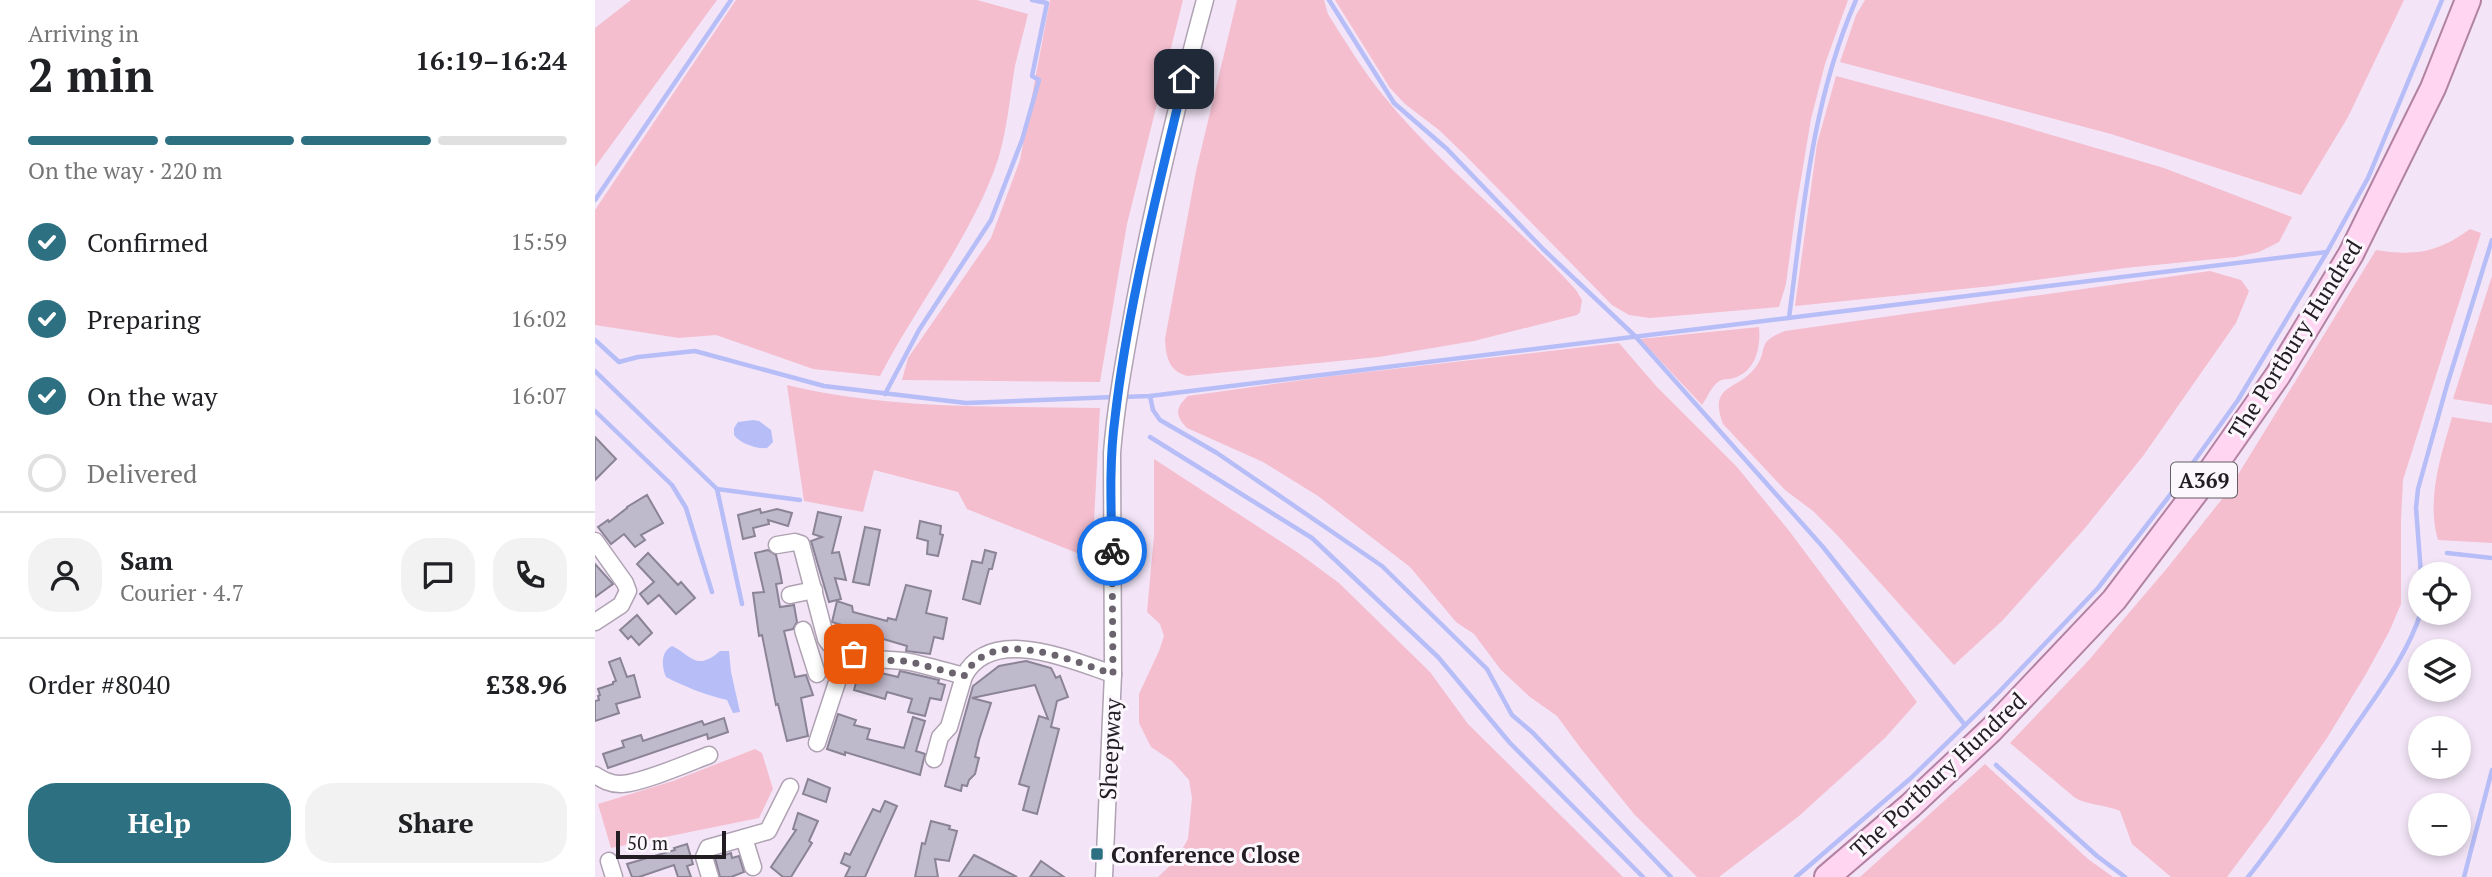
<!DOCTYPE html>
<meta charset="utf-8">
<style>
:root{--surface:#fff;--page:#f2f2f2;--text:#202124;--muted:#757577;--line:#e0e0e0;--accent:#2d7082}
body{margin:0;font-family:"PT Serif",serif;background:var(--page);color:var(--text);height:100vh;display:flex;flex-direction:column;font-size:26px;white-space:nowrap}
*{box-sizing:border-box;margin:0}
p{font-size:23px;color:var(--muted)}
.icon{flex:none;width:38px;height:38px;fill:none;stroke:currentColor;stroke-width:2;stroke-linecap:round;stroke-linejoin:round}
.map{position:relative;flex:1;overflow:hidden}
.details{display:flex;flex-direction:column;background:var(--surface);width:595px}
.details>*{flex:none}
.controls{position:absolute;left:1813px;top:562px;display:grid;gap:14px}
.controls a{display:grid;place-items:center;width:63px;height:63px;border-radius:50%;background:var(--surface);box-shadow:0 4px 10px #0003;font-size:35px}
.scale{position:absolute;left:21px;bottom:18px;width:110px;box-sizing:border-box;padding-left:7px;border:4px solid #221d23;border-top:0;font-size:19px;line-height:24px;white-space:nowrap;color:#221d23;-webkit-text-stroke:5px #fcf6fd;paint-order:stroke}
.pin{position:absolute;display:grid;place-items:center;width:60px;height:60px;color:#fff;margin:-30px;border-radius:14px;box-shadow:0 4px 10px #0006}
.courier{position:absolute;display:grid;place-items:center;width:70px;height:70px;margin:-35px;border:5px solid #1a73e8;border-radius:50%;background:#fff;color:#222;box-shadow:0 2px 9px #0007}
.headline em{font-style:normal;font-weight:700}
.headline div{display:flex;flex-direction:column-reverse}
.headline{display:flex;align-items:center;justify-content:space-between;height:119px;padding:0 28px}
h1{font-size:46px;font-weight:700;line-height:52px}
.bar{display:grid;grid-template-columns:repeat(4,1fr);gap:10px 7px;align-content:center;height:84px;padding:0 28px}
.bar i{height:9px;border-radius:5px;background:var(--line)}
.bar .on{background:var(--accent)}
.bar p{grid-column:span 4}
.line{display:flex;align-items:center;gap:18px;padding:0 28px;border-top:2px solid var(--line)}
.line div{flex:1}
.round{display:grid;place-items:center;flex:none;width:74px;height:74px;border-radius:28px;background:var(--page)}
ol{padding:0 28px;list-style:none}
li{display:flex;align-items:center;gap:21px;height:77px}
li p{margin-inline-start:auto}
li .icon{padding:7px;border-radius:50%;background:var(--accent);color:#fff;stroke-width:4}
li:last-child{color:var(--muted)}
li i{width:38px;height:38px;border:4px solid var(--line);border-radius:50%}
.cta{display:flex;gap:14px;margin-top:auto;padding:14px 28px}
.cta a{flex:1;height:80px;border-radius:28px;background:var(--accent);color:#fff;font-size:28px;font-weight:700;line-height:80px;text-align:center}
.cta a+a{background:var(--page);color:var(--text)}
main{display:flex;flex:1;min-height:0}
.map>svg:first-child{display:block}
.green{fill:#f4bece}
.water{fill:#b6bdf7}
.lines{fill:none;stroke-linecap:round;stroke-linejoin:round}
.stream{stroke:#b6bdf7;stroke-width:4.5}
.building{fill:#bfb9cc;stroke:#8a8496;stroke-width:2}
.street-casing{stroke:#afa2b3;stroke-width:19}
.primary-casing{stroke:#b282a3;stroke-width:28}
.street{stroke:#fff;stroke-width:16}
.primary{stroke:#ffd5f1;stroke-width:24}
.done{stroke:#6b636d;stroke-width:7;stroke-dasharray:0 12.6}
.route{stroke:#1a73e8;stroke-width:9}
.poi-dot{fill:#2d7082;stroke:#fcf6fd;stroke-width:2.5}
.labels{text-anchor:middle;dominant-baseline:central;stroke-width:6;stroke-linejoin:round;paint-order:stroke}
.shield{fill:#fcf6fd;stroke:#635e64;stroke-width:2}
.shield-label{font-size:21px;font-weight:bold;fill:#221d23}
.street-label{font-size:23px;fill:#221d23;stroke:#fcf6fd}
.poi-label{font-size:23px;font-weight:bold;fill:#221d23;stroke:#fcf6fd;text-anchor:start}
</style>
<main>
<section class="details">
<div class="headline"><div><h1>2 min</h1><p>Arriving in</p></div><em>16:19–16:24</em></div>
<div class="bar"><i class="on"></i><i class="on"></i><i class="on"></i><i></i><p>On the way · 220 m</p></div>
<ol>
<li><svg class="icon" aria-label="check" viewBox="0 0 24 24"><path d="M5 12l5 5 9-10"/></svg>Confirmed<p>15:59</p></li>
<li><svg class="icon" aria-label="check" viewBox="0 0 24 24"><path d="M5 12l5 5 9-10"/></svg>Preparing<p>16:02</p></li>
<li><svg class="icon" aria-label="check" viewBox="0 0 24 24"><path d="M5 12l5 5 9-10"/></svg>On the way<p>16:07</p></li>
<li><i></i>Delivered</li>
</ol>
<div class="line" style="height:126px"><a class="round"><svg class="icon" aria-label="person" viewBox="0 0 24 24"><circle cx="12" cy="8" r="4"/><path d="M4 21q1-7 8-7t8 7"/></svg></a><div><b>Sam</b><p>Courier · 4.7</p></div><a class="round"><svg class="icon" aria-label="chat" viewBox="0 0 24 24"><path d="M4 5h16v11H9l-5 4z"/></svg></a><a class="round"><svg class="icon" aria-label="phone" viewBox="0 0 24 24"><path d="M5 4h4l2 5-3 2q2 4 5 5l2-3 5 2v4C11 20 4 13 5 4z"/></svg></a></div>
<div class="line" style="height:91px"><div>Order #8040</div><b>£38.96</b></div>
<div class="cta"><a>Help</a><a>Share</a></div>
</section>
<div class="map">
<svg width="1897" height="877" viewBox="0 0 1897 877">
<rect width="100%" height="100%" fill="#f3e5f7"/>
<g class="green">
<polygon points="36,0 122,0 0,167 0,28"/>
<path d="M 141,0 L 382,0 L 433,14 C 429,31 424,49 420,66 C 414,101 412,137 399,171 C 371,244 321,307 285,376 L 218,369 L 121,335 L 84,338 L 0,325 L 0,210 Z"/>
<polygon points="455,0 588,0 532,224 505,382 307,380 313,358 396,238 425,160"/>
<path d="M 642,0 L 729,0 L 733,14 C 750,41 767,69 787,94 C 845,166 919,222 981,290 L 987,300 L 985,312 L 982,315 L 879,341 L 784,357 L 592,376 C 573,370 571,357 570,339 L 601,171 Z"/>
<polygon points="740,0 1253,0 1230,64 1216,119 1201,209 1191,284 1184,307 1055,318 1034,315 1017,305 868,153 844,130 810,104 795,88"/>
<polygon points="1270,0 1809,0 1753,117 1706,195 1516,134 1245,62 1261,15"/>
<polygon points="1241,76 1406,120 1569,168 1697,217 1684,242 1664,252 1641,257 1530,268 1397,286 1200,306 1222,144"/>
<path d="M 1875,229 L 1886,233 L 1808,480 L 1806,521 L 1806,604 L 1794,632 L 1771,674 L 1732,738 L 1674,821 L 1632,877 L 1576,877 L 1537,844 L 1525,811 C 1509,804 1493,806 1479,797 L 1415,743 L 1493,661 L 1573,567 L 1631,494 L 1781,250 C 1820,256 1842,253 1875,229 Z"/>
<path d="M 1615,271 L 1646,280 L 1654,291 L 1641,323 L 1548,456 L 1490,528 L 1408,620 L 1359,665 L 1243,536 L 1218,511 L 1190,490 L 1128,424 C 1113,384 1142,391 1160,368 C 1175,349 1159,343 1190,331 Z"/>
<polygon points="1897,276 1897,405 1858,399"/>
<path d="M 1164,327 C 1166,347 1161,371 1139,378 C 1133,380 1128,378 1123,382 C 1116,387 1112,398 1107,405 L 1045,339 Z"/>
<path d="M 1024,343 L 1062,387 L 1142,467 L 1195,532 L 1322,702 L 1290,738 L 1204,816 L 1124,877 L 1102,877 L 1039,814 L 987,750 L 962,716 L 935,697 L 906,670 L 879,634 L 861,622 L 815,567 L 723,496 L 668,462 L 592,428 C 580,416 580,408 593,396 L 737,376 Z"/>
<path d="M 192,385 C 294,410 401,406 505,408 L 497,559 L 372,509 L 363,492 L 279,470 L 268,512 L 209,501 Z"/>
<path d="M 1857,417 L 1897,423 L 1897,543 L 1843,540 C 1831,499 1846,456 1857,417 Z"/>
<polygon points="559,459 702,552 744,583 835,672 873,724 1028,877 563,877 581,860 593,839 597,798 594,780 577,761 556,747 544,723 544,694 564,651 569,636 565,624 552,612 559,536"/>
<polygon points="160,749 167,753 178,789 164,818 16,848 3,804 78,781"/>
<polygon points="1390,764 1493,859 1518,877 1265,877"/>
</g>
<g class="water">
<path d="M 158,420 L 164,421 L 176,430 L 178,442 L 172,448 C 161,449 146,444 139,435 L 139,428 L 143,422 Z"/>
<path d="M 77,646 C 96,655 101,672 125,651 L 134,651 L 136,672 L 145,712 L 138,713 L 132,700 C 111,695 90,687 71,677 C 67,667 65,652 77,646 Z"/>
</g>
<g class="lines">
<g class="stream">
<polyline points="734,0 799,103 852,149 948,249 1040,336 1228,547 1370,725"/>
<polyline points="0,200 136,0"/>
<path d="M 1194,318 C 1208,211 1217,100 1261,0"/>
<polyline points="0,340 24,362 43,357 100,351 229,386 371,403 519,397"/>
<polyline points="0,371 122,489 147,604"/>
<polyline points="290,394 324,330 396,220 427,140 444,80 437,76 452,3 437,0"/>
<polyline points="555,396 558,410 565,420 622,453 787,566 892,669 917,715 937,732 1076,877"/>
<polyline points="528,397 555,396 1732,252"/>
<polyline points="0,411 77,485 91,508 117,592"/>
<polyline points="555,437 717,538 843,657 915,743 1048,877"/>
<polyline points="122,489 205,500"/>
<polyline points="1852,553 1897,558"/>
<polyline points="1826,574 1821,508 1823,489 1852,385 1897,240"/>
<polyline points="1401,765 1502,856 1530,877"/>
<polyline points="1201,877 1316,778 1404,692 1503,588 1572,499 1643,400 1732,252 1773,178 1847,0"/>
<path d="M 1653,877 C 1689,832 1720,784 1753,737 C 1779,698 1812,657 1826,612"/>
<polyline points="1869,877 1897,770"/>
</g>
</g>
<g class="building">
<polygon points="0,437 21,459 0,480"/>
<polygon points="52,495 68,523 46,535 50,540 40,547 29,534 16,544 3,527 13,520 14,522 32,508 32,507"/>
<polygon points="165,509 166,513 182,509 197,513 193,526 173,520 174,524 158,528 160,536 148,539 143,515"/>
<polygon points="223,512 246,517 237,553 244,552 251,580 240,578 246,599 234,602 216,541 227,537 218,534"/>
<polygon points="325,521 346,526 345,534 348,535 343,556 332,554 333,541 322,538"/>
<polygon points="270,527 285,530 274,585 258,582"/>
<polygon points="173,550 181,555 185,572 187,583 181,584 185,607 199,605 202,622 198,629 189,631 200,677 211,675 218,695 206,698 213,736 192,741 183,704 181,705 167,635 164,636 158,593 169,592 160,553"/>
<polygon points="390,550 401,553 397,569 394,569 385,604 368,599 377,561 387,563"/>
<polygon points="53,553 83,585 86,582 100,598 81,614 64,595 53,604 45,594 59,582 42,564"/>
<polygon points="0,564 18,584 0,597"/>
<polygon points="311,585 336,591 331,613 352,618 348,639 339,637 335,654 311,651 312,646 285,638 284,641 262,634 263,630 237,622 242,601 257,606 258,612 292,621 293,618 301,620"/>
<polygon points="42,615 57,633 44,645 36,636 33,639 25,630"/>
<polygon points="25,658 32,677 39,675 45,697 21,704 24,713 0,721 0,701 4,700 3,696 5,695 3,689 18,684 18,682 21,681 14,662"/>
<polygon points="431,661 456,668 461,678 465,676 473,697 462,701 456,727 464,729 442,814 428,810 434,787 424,784 444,716 453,719 440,685 377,698 396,703 384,740 380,757 384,758 380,774 374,780 372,786 367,785 366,791 350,786 378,686 404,666"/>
<polygon points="265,668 303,677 305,671 344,680 343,683 350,685 346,700 335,698 330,716 313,712 317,699 292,692 290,699 259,690"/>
<polygon points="243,714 261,720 259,725 275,729 272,739 309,748 318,717 330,721 321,751 330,754 325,775 250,752 250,755 232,749"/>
<polygon points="129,718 133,732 113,739 112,734 13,768 8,754 29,747 27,741 46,735 48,741 107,721 109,725"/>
<polygon points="213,779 235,788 231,802 208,794"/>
<polygon points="290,801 302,806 270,877 250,877 255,867 246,863 250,853 255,855 278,809 285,812"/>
<polygon points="203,813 223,821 214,841 217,843 196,877 188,877 176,867 201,830 198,829"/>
<polygon points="336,821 355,826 354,829 362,831 354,861 340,859 343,877 320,877 327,843 330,844"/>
<polygon points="92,844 98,864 92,866 96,877 83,877 79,865 44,877 37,877 32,864 80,850 79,848"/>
<polygon points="136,853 137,858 144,856 149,872 136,877 125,877 120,858"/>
<polygon points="379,855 395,863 422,877 364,877"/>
<polygon points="446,861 469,877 435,877"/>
</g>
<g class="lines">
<g class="street-casing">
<g id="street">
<polyline points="0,541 30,583 33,591 26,605 0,622"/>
<path d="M 182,545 L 200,542 L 206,544 L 231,639 C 246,664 291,657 315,662 C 333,666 351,671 369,676 C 397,624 477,661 518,674"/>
<polyline points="195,595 219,590"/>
<polyline points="208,630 222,674"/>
<polyline points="222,743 252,652"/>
<polyline points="339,759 345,737 354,727 369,676"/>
<path d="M 0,775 C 8,780 15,784 25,784 C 45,784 93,763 114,755"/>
<polyline points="149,838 158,867"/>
<polyline points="14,861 19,877"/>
<polyline points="115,877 109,857 113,848 173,831 195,787"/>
<path d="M 509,877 L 518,674 L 517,453 C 521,402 531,351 540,301 C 559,200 583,100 610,0"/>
</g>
</g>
<g class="primary-casing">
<polyline id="primary" points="1232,877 1315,806 1396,730 1519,600 1606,485 1683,375 1756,254 1838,88 1873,0"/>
</g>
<use href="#street" class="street"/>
<use href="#primary" class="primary"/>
</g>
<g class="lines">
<path class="done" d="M 259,654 L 281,660 L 312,661 L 369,676 C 397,624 476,661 518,674 L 517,551"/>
<path class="route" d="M 517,551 C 516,507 514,462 520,418 C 533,304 563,191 589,79"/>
</g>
<rect class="poi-dot" x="495" y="847" width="14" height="14" rx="3.5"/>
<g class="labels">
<rect class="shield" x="1576" y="462.5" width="66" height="35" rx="5"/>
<g class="shield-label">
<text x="1609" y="480">A369</text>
</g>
<g class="street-label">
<text transform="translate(1700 339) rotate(-58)">The Portbury Hundred</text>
<text transform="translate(515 749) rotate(-87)">Sheepway</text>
<text transform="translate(1343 775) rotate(-43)">The Portbury Hundred</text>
</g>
<g class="poi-label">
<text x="516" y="854">Conference Close</text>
</g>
</g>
</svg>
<div class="controls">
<a><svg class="icon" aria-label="locate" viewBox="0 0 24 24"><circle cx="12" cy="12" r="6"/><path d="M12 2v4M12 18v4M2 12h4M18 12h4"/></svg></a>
<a><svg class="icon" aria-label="layers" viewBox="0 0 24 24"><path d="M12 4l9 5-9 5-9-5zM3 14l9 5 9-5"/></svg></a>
<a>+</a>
<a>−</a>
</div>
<div class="scale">50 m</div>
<div class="pin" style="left:259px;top:654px;background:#ea580c"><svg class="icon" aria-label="bag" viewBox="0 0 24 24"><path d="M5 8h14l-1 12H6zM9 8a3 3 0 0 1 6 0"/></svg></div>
<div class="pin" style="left:589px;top:79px;background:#1f2937"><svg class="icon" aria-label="home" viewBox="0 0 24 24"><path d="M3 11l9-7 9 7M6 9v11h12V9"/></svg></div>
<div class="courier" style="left:517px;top:551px"><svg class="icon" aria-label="bike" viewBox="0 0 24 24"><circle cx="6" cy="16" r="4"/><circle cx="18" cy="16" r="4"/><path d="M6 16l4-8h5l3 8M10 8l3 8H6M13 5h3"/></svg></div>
</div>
</main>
